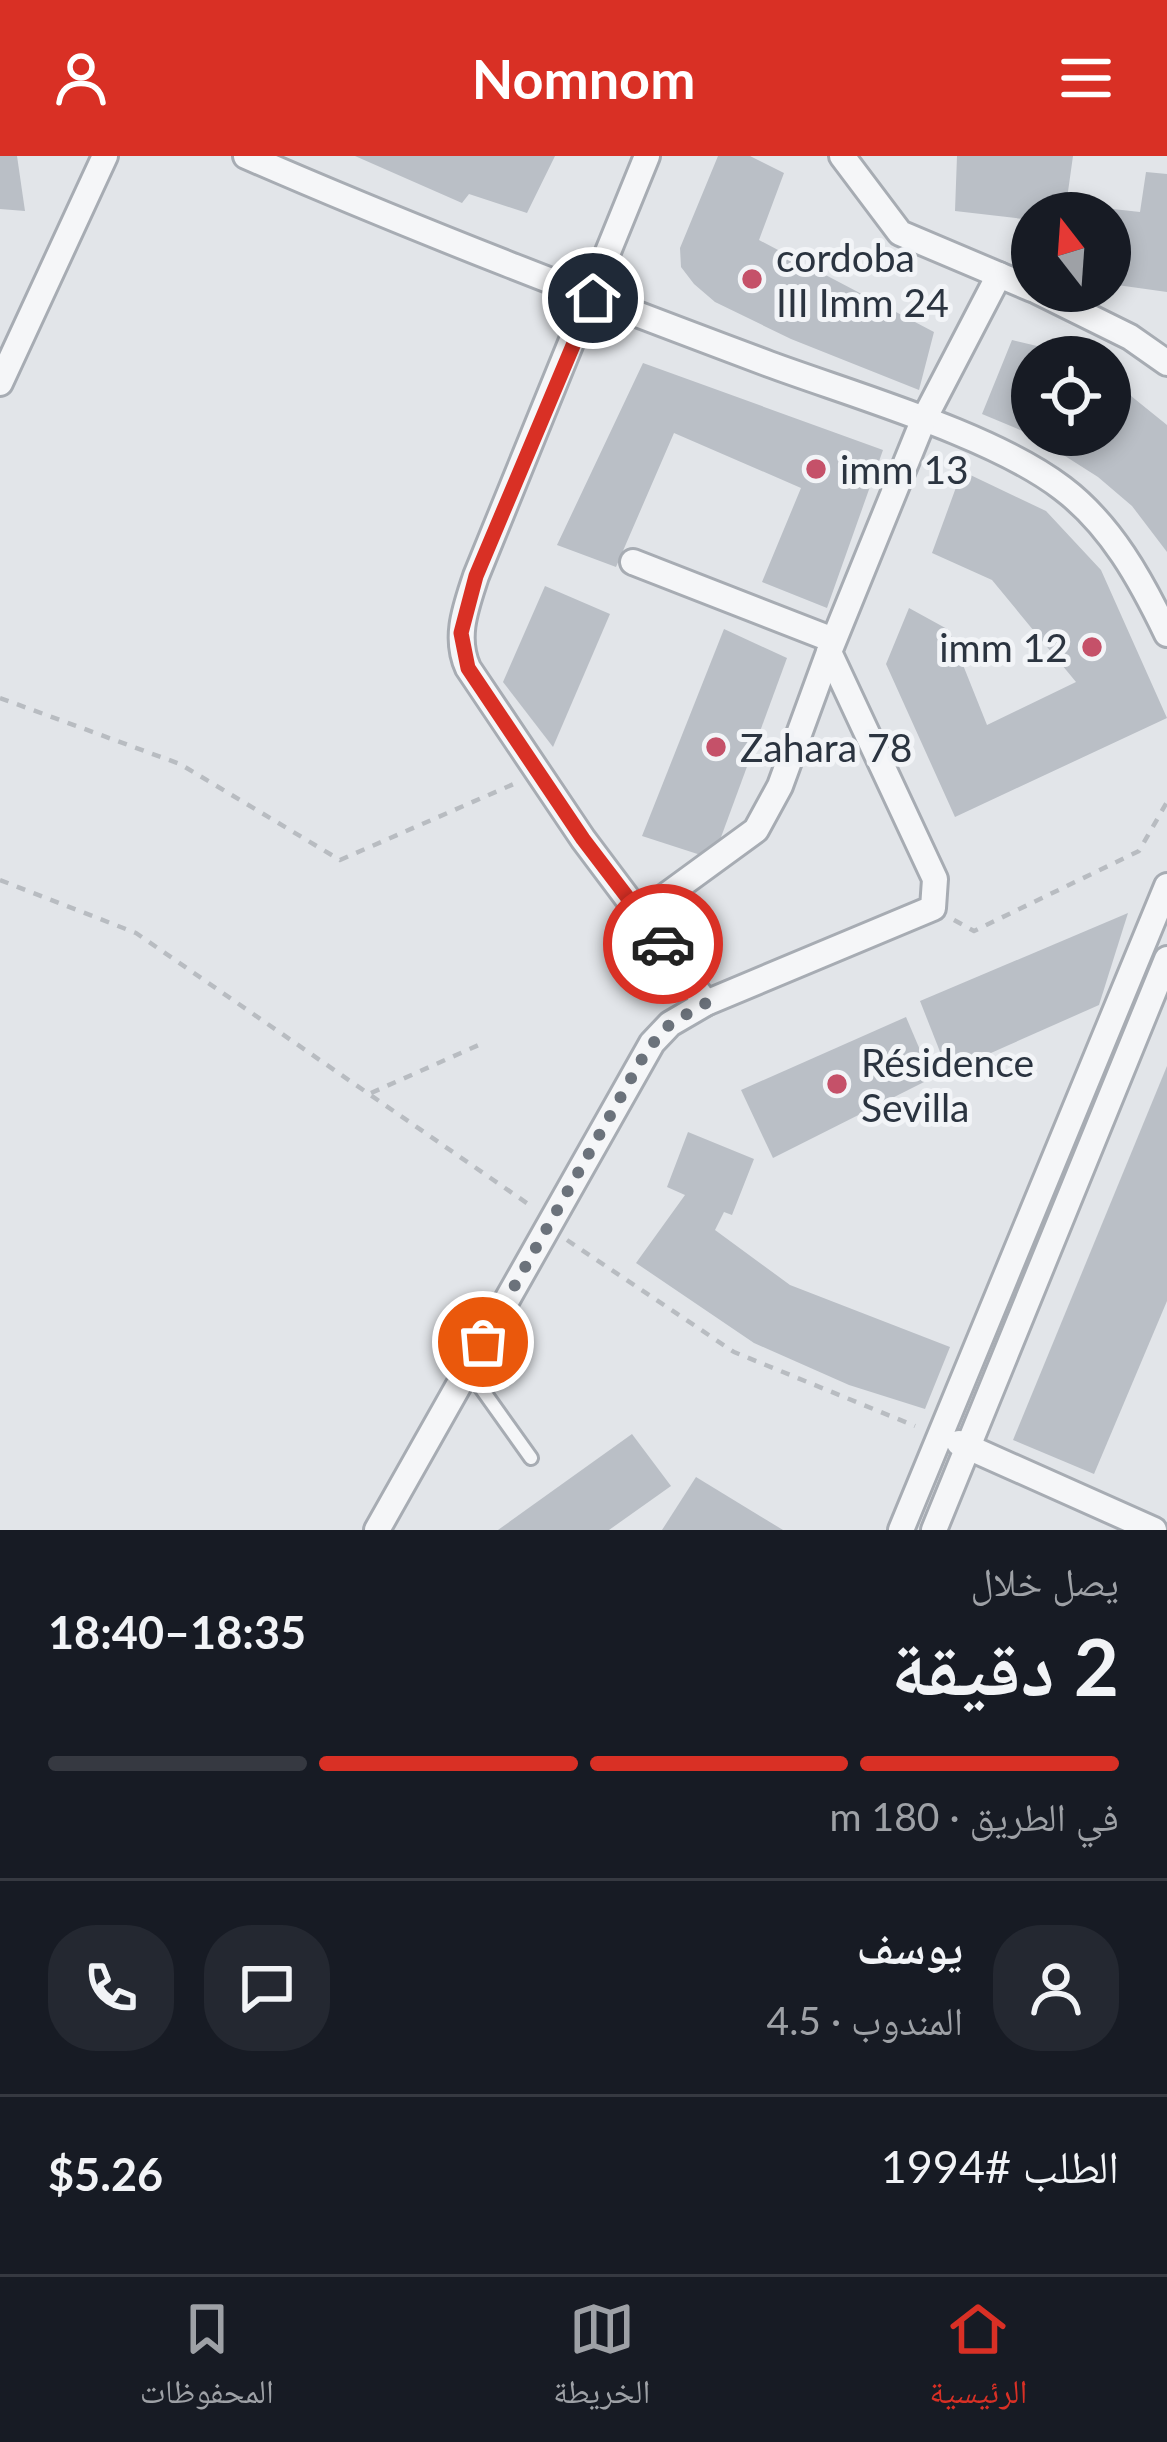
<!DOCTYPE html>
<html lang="ar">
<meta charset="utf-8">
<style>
:root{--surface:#171b24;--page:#242831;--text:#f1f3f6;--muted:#9ea1a6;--line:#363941;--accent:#d93025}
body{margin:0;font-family:Lato,"Noto Naskh Arabic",sans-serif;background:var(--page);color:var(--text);direction:rtl;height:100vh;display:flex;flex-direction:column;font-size:45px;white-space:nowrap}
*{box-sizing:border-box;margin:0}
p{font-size:39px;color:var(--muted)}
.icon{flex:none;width:66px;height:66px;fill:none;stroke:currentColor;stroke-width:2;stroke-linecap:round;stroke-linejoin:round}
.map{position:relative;height:1374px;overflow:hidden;direction:ltr}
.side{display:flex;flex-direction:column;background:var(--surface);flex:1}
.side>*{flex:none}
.needle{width:78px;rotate:343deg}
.tools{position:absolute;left:1011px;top:36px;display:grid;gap:24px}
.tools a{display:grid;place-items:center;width:120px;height:120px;border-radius:50%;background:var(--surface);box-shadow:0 6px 18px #0003;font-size:60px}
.pin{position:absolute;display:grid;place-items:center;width:102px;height:102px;color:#fff;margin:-51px;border:6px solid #fff;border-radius:50%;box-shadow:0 3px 12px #0007}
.courier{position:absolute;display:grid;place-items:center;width:120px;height:120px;margin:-60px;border:9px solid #d93025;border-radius:50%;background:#fff;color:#222;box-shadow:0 3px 15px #0007}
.summary em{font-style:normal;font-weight:700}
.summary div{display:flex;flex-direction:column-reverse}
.summary{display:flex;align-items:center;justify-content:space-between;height:204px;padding:0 48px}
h1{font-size:78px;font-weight:700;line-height:90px}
.bar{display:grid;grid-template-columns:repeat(4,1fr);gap:18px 12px;align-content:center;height:144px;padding:0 48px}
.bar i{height:15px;border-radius:9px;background:var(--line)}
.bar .current{background:var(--accent)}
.bar p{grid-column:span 4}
.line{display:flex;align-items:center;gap:30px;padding:0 48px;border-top:3px solid var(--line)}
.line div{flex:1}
.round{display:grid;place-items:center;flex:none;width:126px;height:126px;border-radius:48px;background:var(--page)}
header{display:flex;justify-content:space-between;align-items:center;height:156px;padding:0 48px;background:var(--accent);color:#fff;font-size:54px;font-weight:700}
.tabs{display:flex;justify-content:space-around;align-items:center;height:168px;border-top:3px solid var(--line);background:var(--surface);font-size:33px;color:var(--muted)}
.tabs a{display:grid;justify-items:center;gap:6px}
.tabs .current{color:var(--accent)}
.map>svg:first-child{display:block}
.building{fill:#babfc6}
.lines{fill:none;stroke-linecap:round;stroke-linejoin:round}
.lane-casing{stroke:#a7acb3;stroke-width:18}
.street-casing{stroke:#a7acb3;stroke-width:30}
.path{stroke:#b8bcc1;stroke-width:4.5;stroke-dasharray:9 9;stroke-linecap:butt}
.lane{stroke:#f5f6f8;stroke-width:12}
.street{stroke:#f5f6f8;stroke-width:24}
.done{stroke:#6b727b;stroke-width:12;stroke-dasharray:0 21.6}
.route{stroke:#d93025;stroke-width:15}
.poi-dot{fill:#c55169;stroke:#f2f4f7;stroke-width:4.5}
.labels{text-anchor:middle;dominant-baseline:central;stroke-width:10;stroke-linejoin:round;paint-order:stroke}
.poi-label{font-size:39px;fill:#2b3440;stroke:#f2f4f7;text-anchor:start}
</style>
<header><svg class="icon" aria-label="menu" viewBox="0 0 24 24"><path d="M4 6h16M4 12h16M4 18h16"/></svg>Nomnom<svg class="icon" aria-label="person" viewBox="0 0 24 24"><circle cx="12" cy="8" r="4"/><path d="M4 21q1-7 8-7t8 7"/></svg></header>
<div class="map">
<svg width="1167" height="1374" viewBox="0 0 1167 1374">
<rect width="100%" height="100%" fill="#e2e5e9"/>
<g class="building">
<polygon points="0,0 17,0 25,55 0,53"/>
<polygon points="355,0 555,0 527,57 469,38 462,47"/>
<polygon points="718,0 750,0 784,17 759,84 934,176 919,234 791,183 715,146 694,128 681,111 680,92"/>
<polygon points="957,0 1073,0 1065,57 1032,57 1032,64 955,55"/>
<polygon points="1146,16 1167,18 1167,136 1110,128 1110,57 1104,52 1140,56"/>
<polygon points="1012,184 1075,199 1032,201 1032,279 1110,279 1110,223 1167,269 1167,396 1132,350 1098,321 1032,279 982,258"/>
<polygon points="643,207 883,294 827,452 762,426 801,332 674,277 616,411 557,389"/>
<polygon points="962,315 1046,355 1101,414 1167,562 955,661 886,508 909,452 949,474 987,569 1076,526 992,424 932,397"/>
<polygon points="545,430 610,458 553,591 503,526"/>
<polygon points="724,473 787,502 713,703 642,680"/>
<polygon points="1128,757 1099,849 948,916 920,845"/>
<polygon points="906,861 932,922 773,1002 741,934"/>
<polygon points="1167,910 1167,1145 1094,1318 1013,1284"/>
<polygon points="688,976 754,1003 732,1059 724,1056 715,1074 790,1129 950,1191 925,1253 849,1229 754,1187 636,1107 685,1039 667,1031"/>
<polygon points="632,1278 671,1330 609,1374 498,1374"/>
<polygon points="696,1321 783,1374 662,1374"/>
</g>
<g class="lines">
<g class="lane-casing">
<polyline id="lane" points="469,1215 531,1302"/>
</g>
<g class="street-casing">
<g id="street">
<path d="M 246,0 C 418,75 593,142 769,208 C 853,239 993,279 1062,332 C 1111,369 1141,424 1167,478"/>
<path d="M 647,0 L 476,420 C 466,451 454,481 468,512 L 583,683 L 706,847"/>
<polyline points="842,0 900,77 1032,133"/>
<polyline points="1037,135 1130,181 1167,207"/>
<polyline points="0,227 105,0"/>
<polyline points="633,406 833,484"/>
<polyline points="641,758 756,674 780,630 829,496"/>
<polyline points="959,1287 1154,1374"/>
<polyline points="377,1374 652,887 670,868 706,847 933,752 935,723 829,496 923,265 999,119"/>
<polyline points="901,1374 1167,730"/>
<polyline points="934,1374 1167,803"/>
</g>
</g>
<g class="path">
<polyline points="0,542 180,608 340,704 516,627"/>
<polyline points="0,724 136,777 531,1050"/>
<polyline points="954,764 974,775 1139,695 1167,646"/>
<polyline points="371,937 481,888"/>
<polyline points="567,1084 734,1196 915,1270"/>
</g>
<use href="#lane" class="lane"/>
<use href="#street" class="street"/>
</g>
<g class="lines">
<polyline class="done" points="483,1186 647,894 670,868 706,847 663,788"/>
<polyline class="route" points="593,142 476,420 461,477 468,512 583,683 663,788"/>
</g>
<g class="poi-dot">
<circle cx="752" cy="123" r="12"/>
<circle cx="816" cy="313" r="12"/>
<circle cx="1092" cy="491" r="12"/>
<circle cx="716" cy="591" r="12"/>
<circle cx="837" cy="928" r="12"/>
</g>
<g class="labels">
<g class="poi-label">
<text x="776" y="101">cordoba<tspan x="776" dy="45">III Imm 24</tspan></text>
<text x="840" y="313">imm 13</text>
<text x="1068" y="491" text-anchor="end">imm 12</text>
<text x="740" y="591">Zahara 78</text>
<text x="861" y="906">Résidence<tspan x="861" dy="45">Sevilla</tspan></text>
</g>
</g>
</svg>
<div class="tools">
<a><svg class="needle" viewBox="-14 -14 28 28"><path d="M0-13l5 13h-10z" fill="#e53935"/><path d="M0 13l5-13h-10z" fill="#9ea1a6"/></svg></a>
<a><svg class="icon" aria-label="locate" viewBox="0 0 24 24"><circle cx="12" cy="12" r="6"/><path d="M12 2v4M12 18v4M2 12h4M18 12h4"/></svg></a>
</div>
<div class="pin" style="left:483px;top:1186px;background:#ea580c"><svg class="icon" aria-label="bag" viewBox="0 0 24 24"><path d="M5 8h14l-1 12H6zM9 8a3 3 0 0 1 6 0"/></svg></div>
<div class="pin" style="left:593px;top:142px;background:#1f2937"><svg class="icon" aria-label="home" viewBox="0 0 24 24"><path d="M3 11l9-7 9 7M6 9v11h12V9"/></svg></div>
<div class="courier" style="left:663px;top:788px"><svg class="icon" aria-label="car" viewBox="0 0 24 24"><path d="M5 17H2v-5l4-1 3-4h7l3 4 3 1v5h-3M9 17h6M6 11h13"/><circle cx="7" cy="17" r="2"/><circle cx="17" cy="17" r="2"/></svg></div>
</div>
<section class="side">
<div class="summary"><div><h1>2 دقيقة</h1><p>يصل خلال</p></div><em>18:35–18:40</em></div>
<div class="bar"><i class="current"></i><i class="current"></i><i class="current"></i><i></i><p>في الطريق · 180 m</p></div>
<div class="line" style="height:216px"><a class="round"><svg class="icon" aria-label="person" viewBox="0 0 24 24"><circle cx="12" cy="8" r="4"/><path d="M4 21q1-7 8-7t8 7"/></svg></a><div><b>يوسف</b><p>المندوب · 4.5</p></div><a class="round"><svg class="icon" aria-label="chat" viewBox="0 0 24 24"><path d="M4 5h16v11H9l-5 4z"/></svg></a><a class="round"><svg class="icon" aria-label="phone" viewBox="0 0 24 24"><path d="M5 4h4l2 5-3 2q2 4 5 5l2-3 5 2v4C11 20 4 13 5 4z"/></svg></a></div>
<div class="line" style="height:156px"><div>الطلب #1994</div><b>$5.26</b></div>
</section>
<nav class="tabs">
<a class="current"><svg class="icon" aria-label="home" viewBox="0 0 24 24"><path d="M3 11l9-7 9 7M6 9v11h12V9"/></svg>الرئيسية</a>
<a><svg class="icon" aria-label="map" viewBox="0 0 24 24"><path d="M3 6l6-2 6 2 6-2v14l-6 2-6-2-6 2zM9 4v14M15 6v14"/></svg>الخريطة</a>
<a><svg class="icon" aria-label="saved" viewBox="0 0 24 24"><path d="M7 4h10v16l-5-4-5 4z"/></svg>المحفوظات</a>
</nav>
